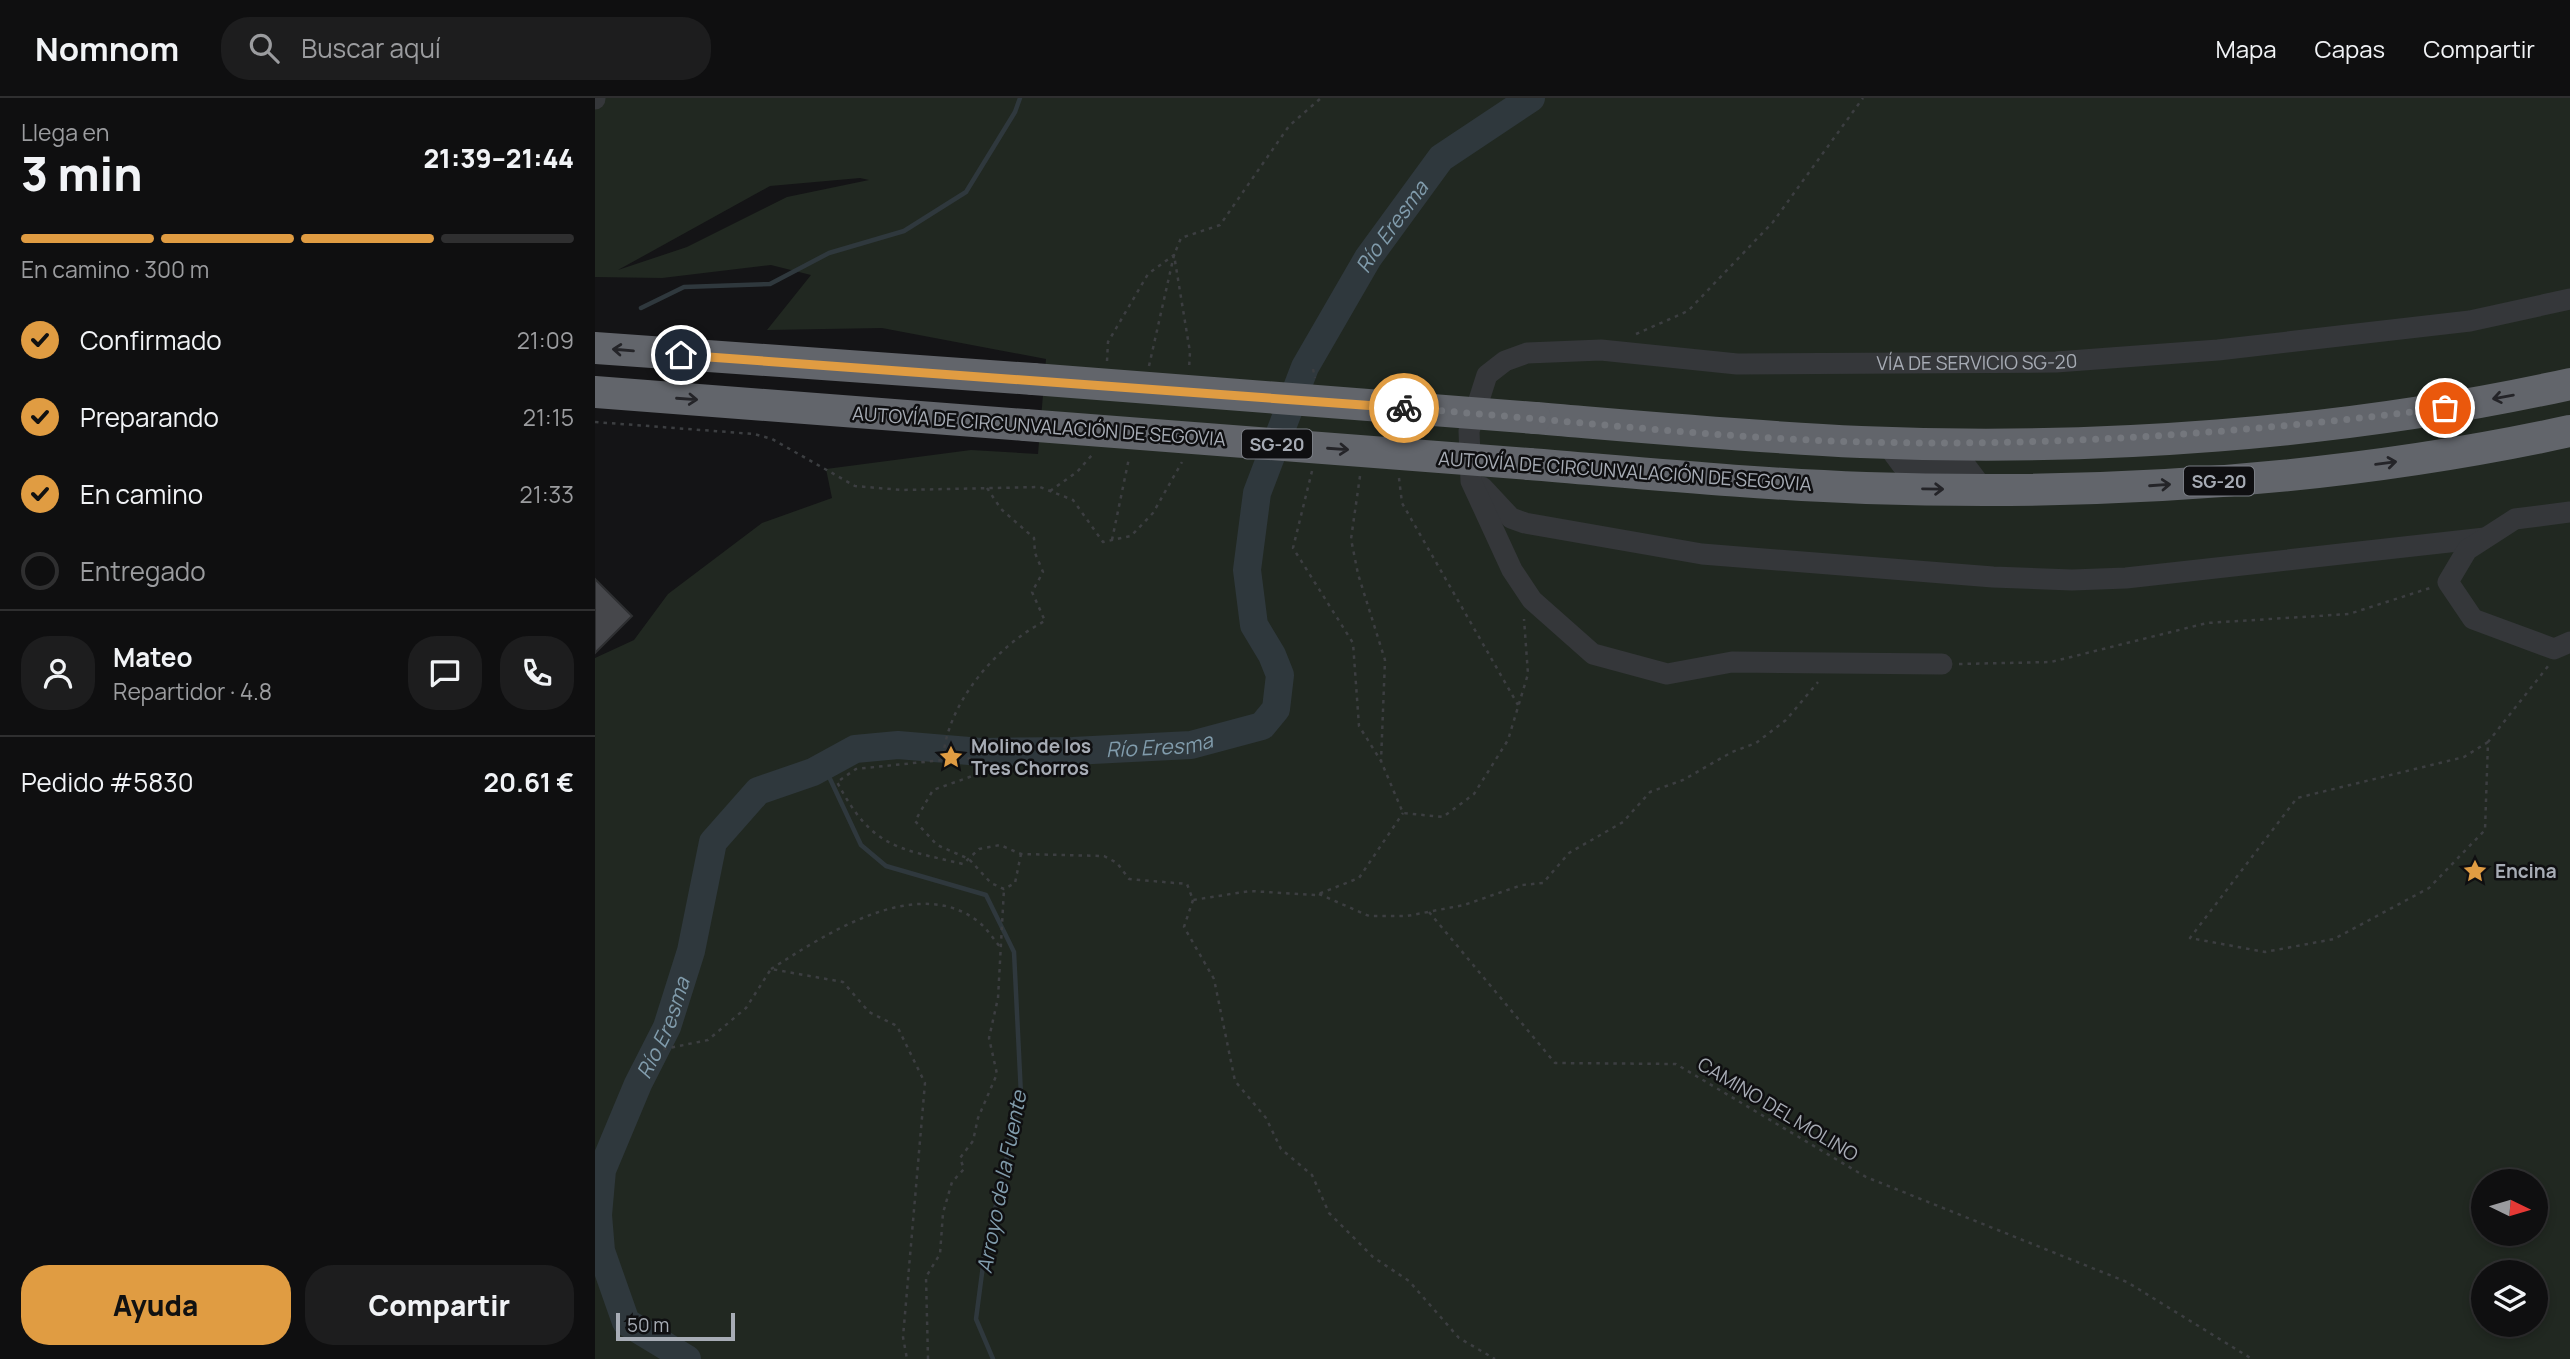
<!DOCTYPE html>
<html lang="es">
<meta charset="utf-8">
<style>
:root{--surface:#0f0f10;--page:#1d1d1e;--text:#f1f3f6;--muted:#9b9c9f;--line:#2f2f30;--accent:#e09c42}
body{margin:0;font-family:Manrope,sans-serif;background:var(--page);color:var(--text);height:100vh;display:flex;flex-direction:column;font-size:26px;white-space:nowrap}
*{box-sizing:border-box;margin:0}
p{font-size:23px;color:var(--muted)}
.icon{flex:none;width:38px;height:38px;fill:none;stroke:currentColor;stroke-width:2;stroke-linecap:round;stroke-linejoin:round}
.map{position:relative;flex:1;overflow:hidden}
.sheet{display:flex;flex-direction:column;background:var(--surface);width:595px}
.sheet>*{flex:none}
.needle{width:46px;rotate:95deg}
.controls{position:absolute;left:1876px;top:1071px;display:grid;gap:14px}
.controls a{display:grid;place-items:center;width:77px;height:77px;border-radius:50%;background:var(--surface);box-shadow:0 4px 10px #0003,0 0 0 2px var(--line);font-size:35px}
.scale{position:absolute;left:21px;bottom:18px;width:119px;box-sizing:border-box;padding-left:7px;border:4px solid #a7acb5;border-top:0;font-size:19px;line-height:24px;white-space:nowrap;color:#a7acb5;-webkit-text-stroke:5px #0f0f11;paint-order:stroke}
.pin{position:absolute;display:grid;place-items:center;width:60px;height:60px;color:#fff;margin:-30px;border:4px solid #fff;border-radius:50%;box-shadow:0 2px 7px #0007}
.courier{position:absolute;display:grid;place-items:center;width:70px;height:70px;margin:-35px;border:5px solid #e09c42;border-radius:50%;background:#fff;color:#222;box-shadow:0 2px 9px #0007}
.headline em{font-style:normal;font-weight:800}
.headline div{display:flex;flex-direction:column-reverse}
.headline{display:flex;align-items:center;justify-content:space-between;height:119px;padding:0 21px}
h1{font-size:46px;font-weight:800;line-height:52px}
.bar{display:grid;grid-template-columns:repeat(4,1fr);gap:10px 7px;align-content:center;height:84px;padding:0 21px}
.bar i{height:9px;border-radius:5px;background:var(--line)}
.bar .active{background:var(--accent)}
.bar p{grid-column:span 4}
.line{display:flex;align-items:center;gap:18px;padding:0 21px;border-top:2px solid var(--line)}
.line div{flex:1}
.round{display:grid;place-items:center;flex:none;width:74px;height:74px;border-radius:28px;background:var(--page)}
ol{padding:0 21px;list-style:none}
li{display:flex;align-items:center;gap:21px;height:77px}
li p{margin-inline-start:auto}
li .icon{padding:7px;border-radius:50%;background:var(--accent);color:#111;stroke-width:4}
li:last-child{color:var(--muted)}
li i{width:38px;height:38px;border:4px solid var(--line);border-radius:50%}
.button{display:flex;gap:14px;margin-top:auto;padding:14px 21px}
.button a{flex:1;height:80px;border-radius:28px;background:var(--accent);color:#111;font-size:28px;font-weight:800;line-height:80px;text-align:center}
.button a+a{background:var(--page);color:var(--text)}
header{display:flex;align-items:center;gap:42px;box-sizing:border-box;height:98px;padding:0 35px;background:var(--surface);border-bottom:2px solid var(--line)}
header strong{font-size:33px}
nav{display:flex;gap:38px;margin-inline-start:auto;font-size:24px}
.search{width:490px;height:63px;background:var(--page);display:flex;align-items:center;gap:18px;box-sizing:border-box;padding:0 24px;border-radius:28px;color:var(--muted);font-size:26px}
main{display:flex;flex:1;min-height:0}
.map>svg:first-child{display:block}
.green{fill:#212821;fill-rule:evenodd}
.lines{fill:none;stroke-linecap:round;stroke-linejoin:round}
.stream{stroke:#2f383d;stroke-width:4.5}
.river{stroke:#2f383d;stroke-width:28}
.building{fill:#46474b;stroke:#2e2f31;stroke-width:2}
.path{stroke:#3c3e41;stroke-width:2.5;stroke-dasharray:3.5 5;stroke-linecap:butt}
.minor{stroke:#35373a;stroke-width:21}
.highway{stroke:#62656b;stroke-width:32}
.highway-bridge{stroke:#62656b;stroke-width:32}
.oneway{stroke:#242428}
.done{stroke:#74777d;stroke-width:7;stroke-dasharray:0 12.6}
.route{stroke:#e09c42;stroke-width:9}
.labels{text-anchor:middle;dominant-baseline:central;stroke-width:5;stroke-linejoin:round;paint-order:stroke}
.shield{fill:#0f0f11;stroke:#797d84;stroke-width:2}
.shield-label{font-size:18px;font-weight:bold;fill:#a7acb5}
.street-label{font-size:19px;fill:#a7acb5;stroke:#0f0f11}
.poi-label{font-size:19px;font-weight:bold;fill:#a7acb5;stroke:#0f0f11;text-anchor:start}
.water-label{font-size:21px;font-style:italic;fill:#819cac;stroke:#0f0f11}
</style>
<header>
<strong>Nomnom</strong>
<div class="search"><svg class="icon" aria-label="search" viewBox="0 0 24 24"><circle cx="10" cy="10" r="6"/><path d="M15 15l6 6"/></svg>Buscar aquí</div>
<nav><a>Mapa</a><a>Capas</a><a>Compartir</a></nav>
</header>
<main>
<section class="sheet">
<div class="headline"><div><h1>3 min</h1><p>Llega en</p></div><em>21:39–21:44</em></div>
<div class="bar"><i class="active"></i><i class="active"></i><i class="active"></i><i></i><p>En camino · 300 m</p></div>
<ol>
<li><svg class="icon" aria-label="check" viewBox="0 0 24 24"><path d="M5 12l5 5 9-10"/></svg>Confirmado<p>21:09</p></li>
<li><svg class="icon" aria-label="check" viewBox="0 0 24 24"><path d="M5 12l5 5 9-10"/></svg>Preparando<p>21:15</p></li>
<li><svg class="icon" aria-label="check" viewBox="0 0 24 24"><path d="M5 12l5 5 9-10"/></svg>En camino<p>21:33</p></li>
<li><i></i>Entregado</li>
</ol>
<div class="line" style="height:126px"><a class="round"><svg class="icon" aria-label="person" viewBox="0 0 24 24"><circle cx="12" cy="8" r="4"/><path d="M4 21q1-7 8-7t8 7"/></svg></a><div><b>Mateo</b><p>Repartidor · 4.8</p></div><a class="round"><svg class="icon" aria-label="chat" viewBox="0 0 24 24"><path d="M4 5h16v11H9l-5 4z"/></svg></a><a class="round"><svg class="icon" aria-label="phone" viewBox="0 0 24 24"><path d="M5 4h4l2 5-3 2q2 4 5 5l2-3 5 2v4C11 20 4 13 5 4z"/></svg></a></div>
<div class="line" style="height:91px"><div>Pedido #5830</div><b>20.61 €</b></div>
<div class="button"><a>Ayuda</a><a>Compartir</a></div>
</section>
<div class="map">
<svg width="1975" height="1261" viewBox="0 0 1975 1261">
<rect width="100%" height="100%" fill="#141416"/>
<path class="green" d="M 0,0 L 1975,0 L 1975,1261 L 0,1261 L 0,560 L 39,542 L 73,496 L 167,425 L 237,400 L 231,371 L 376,352 L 443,356 L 451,261 L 287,230 L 172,232 L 216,177 L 176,167 L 67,180 L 0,179 ZM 265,80 L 274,82 L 192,99 L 92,149 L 23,172 L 175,88 ZM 1888,1083 L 1941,1083 L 1941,1136 L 1888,1136 ZM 1888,1174 L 1941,1174 L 1941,1227 L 1888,1227 Z"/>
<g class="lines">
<g class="stream">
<polyline points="46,210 89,189 175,186 234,155 309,133 371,94 420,14 425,0"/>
<polyline points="229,668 266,747 291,768 391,797 419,854 426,997 389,1160 381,1221 398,1261"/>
</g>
<path class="river" id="s1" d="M 92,1261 L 31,1224 L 6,1153 L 3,1117 L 7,1072 L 43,986 L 72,929 L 96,853 L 118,744 L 163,693 L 218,674 L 260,651 L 303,647 L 386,654 L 478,653 L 596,647 L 667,628 L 681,611 L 685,577 L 677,557 L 659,527 L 652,472 L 662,395 L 710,269 L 773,160 L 846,60 L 936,0"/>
</g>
<polygon class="building" points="0,481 37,518 0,555"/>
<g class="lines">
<g class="path">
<polyline points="1041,236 1093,213 1178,124 1268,0"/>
<polyline points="512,263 513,244 553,176 579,157 595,254 594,271"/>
<polyline points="554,268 579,157 586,140 625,127 694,28 726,0"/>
<polyline points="718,271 720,280"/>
<polyline points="0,324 159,336 177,341 260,388 306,392 445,389 478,402 508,444 536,438 558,415 587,364"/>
<polyline points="717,373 698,450 758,545 764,628 786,663 808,715 848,719 879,696 913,642 933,576 929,521"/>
<polyline points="765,378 756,441 763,476 790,562 786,663"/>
<polyline points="804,380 807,405 923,607"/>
<path d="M 392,390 L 406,411 L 439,440 L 440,455 L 448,474 L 437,494 L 450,523 C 401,548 351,606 348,662 L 261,671 L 242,684 C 277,750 301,750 368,766 L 384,751 L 405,747 L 426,756 L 509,758 L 522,765 L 534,781 L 592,786 L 598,802 L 655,793 L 721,797 L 764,780 L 808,715"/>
<polyline points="455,393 482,374 497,357"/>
<polyline points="517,442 534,360"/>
<polyline points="1364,566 1456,564 1612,525 1754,516 1835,490"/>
<polyline points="1893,644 1869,659 1702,700 1595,840 1670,854 1739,841 1834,790 1890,732 1893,644 1954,567"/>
<polyline points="348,653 386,664 383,676 338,692 320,723 342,747 374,761 396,785 409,791 420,785 426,756"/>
<polyline points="724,796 774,818 812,818 869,807 927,787 948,785 974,755 1028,724 1055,694 1088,682 1137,654 1161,645 1191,622 1223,584"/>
<polyline points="598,802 589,829 619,881 640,983 671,1020 686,1051 717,1077 734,1115 778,1159 814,1183 864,1240 900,1261"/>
<polyline points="834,814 960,965 1081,966 1271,1079 1532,1184 1657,1261"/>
<path d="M 176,871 C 230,837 323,774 385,825 C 393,832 399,842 406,850"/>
<polyline points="60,953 113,942 151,910 176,871 248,884 274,914 302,928 330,985 308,1239 312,1261"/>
<polyline points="333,1261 331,1179 345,1156 348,1115 357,1084 369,1071 365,1060 378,1043 383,1020 402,976 394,940 403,900 409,791"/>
</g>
<g class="minor">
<polyline points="0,1 0,0"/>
<polyline points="1290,344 1307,367 1371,368 1389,392"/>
<polyline points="887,389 916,420 930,425 1107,456 1398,479 1477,482 1531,480 1890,440"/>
<polyline points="1975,414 1920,421 1872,452 1853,484 1878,521 1959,551 1975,544"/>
<path id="s2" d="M 1347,566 L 1137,564 L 1072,576 L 998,556 L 937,502 L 917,472 L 876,383 L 874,333 L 892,277 L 910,263 L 932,255 L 1006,252 L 1142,266 L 1461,264 L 1623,252 L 1875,223 L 1975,201"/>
</g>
<g class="highway">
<polyline points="0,250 438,281"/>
<polyline points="0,294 430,327"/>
<path d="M 940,320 C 1048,329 1157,339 1266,344 C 1497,354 1750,336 1975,286"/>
<path d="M 934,366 C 1046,375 1159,386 1271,390 C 1506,398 1745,383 1975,333"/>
</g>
<g class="highway-bridge">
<polyline points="438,281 940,320"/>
<polyline points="430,327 934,366"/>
</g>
</g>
<defs><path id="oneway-shaft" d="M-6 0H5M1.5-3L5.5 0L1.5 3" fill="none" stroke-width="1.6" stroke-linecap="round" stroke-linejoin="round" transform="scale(1.75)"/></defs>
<g class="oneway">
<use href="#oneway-shaft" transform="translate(28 252) rotate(-175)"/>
<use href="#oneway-shaft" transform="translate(1908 299) rotate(170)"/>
<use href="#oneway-shaft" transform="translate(92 301) rotate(4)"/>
<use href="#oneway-shaft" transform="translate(743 351) rotate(4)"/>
<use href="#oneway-shaft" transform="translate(1791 365) rotate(-7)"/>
<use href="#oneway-shaft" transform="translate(1565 387) rotate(-4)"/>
<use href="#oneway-shaft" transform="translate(1338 391) rotate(1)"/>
</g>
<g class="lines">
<path class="done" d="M 809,310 C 962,321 1116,340 1269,344 C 1464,349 1657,334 1850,310"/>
<polyline class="route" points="86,257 809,310"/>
</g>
<defs>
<g id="sight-bare" transform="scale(1.89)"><path d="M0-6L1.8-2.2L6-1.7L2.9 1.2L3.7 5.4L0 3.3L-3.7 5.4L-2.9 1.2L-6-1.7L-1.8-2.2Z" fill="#e09c42" stroke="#0f0f11" stroke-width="2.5" paint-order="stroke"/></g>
</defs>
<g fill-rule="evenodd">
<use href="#sight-bare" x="356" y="659"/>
<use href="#sight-bare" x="1880" y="773"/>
</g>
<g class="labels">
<g class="shield">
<rect x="647" y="331.5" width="70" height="29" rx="5"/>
<rect x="1589" y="368.5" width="70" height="29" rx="5"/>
</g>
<g class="shield-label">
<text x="682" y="346">SG-20</text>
<text x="1624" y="383">SG-20</text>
</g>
<g class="street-label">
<text stroke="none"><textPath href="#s2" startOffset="1174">VÍA DE SERVICIO SG-20</textPath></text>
<text transform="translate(444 328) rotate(4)">AUTOVÍA DE CIRCUNVALACIÓN DE SEGOVIA</text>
<text transform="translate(1030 373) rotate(4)">AUTOVÍA DE CIRCUNVALACIÓN DE SEGOVIA</text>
<text transform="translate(1183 1011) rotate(31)">CAMINO DEL MOLINO</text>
</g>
<g class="poi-label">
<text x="376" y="648">Molino de los<tspan x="376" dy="22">Tres Chorros</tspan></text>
<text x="1900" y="773">Encina</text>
</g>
<g class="water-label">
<text stroke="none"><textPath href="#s1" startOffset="1706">Río Eresma</textPath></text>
<text stroke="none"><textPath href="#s1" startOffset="1055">Río Eresma</textPath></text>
<text stroke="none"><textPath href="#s1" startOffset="383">Río Eresma</textPath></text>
<text transform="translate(406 1084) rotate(-79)">Arroyo de la Fuente</text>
</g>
</g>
</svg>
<div class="controls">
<a><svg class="needle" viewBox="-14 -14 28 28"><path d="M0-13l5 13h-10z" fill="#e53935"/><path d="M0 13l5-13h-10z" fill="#9b9c9f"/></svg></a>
<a><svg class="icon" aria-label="layers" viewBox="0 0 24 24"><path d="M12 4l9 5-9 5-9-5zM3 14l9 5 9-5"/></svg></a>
</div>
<div class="scale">50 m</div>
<div class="pin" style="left:1850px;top:310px;background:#ea580c"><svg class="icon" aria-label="bag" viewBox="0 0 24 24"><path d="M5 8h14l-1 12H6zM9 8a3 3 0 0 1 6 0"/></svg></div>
<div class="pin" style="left:86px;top:257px;background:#1f2937"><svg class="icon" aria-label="home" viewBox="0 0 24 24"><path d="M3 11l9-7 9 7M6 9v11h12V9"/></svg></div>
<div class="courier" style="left:809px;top:310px"><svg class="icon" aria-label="bike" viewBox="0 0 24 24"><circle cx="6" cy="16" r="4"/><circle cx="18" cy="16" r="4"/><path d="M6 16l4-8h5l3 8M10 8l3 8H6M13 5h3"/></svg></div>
</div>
</main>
